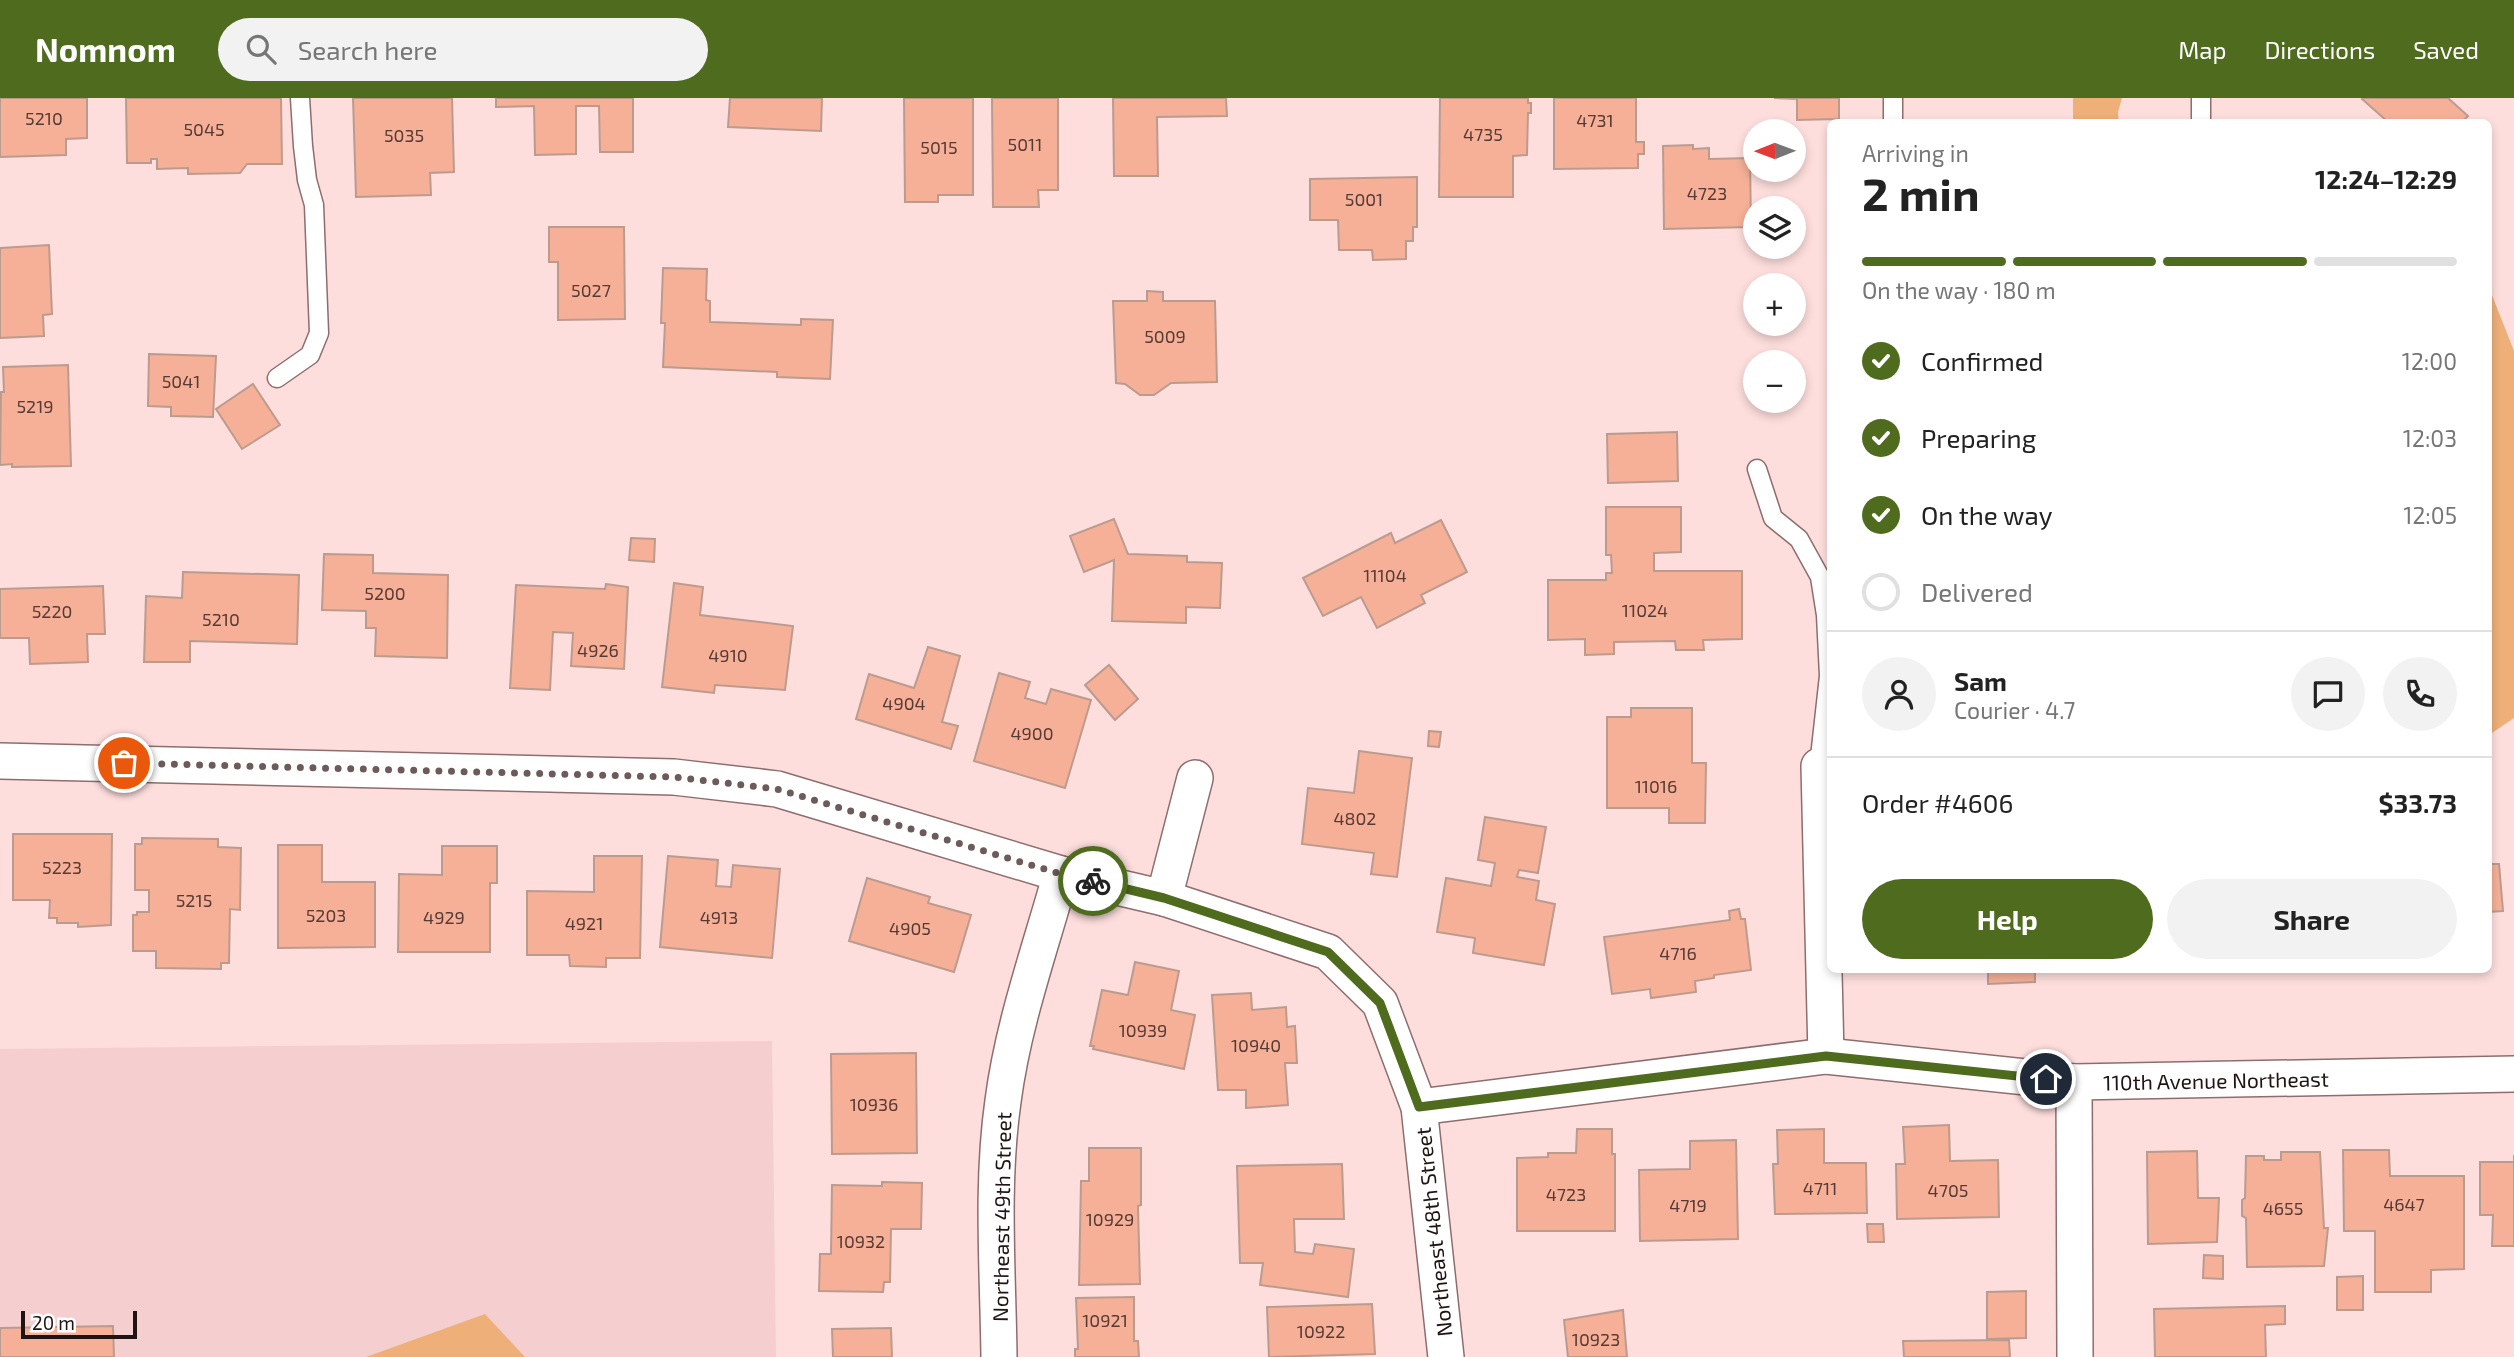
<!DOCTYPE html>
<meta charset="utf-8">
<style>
:root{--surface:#fff;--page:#f2f2f2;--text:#222;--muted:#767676;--line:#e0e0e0;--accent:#4f6b1e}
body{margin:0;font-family:"Exo 2",sans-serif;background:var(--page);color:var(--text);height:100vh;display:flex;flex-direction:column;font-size:26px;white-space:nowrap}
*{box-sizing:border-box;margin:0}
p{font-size:23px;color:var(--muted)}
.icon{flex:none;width:38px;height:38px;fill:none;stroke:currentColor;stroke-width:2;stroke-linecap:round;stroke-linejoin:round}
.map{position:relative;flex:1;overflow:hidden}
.sheet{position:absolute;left:1827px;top:21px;width:665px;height:854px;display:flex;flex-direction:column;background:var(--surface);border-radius:10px;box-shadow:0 4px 10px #0003}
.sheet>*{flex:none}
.needle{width:46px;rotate:269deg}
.controls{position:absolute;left:1743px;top:21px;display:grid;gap:14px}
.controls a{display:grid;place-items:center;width:63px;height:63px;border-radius:50%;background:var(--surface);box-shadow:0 4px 10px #0003;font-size:35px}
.scale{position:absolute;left:21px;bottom:18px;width:116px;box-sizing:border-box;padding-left:7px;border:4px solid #201313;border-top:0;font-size:19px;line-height:24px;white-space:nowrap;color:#201313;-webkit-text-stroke:5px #fff;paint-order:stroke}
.pin{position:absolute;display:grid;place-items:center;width:60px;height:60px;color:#fff;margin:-30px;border:4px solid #fff;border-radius:50%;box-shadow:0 2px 7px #0007}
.courier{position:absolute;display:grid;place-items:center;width:70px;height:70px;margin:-35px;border:5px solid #4f6b1e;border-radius:50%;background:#fff;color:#222;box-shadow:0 2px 9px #0007}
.overview em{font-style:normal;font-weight:700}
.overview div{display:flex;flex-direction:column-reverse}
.overview{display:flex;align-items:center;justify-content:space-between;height:119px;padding:0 35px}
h1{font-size:46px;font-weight:700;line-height:52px}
.bar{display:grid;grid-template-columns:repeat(4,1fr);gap:10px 7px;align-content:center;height:84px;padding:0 35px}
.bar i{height:9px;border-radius:5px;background:var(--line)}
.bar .active{background:var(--accent)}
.bar p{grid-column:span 4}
.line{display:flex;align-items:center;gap:18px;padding:0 35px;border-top:2px solid var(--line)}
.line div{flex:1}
.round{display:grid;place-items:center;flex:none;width:74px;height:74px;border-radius:37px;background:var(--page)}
ol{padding:0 35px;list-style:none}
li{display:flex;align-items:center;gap:21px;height:77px}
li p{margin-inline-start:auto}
li .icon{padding:7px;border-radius:50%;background:var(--accent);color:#fff;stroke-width:4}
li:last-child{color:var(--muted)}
li i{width:38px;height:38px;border:4px solid var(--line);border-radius:50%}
.button{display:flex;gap:14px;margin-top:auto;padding:14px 35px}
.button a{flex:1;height:80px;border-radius:42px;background:var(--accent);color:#fff;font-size:28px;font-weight:700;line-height:80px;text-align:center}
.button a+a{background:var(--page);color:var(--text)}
header{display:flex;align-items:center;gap:42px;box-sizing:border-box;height:98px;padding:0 35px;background:var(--accent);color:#fff}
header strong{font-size:33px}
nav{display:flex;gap:38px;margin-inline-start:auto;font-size:24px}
.search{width:490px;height:63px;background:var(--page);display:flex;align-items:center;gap:18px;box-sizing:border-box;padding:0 24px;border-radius:38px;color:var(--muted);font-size:26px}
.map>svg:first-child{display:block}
.built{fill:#f5cfcf}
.green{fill:#eeaf79}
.building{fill:#f6b098;stroke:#bc9b8f;stroke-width:2}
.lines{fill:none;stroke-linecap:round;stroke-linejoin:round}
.lane-casing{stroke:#8e6d6d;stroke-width:21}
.street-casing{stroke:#8e6d6d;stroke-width:38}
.lane{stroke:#fff;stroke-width:18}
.street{stroke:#fff;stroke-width:35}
.done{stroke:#6d5a5a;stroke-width:7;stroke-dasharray:0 12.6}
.route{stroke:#4f6b1e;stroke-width:9}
.labels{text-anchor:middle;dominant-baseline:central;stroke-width:6;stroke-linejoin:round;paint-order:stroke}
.number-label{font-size:18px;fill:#563a34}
.street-label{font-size:21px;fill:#201313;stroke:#fff}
</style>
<header>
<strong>Nomnom</strong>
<div class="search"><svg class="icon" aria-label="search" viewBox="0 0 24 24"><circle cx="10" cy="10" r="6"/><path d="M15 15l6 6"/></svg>Search here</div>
<nav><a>Map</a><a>Directions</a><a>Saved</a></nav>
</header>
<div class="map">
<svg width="2514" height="1259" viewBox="0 0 2514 1259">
<rect width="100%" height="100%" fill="#fddedd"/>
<polygon class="built" points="772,943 776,1259 0,1259 0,951"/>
<g class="green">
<polygon points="2073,0 2122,0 2118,14 2119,24 2073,24"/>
<polygon points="2488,187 2514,253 2514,620 2489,637"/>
<polygon points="485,1216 525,1259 366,1259"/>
</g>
<g class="building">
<polygon points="0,0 87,0 87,40 66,41 66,57 0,59"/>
<polygon points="126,0 281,0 282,66 247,66 240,75 188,76 188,70 157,71 157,61 151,61 151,65 127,65"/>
<polygon points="353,0 452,0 454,74 430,75 431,97 356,99"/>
<polygon points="496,0 633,0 633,54 600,54 599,8 576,8 576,56 535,57 534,8 496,9"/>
<polygon points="730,0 822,0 821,33 728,29"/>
<polygon points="904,0 973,0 973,97 938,97 938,104 905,104"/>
<polygon points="992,0 1058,0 1058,92 1038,92 1039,109 993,109"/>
<polygon points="1113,0 1226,0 1227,18 1157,19 1158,78 1114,78"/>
<polygon points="1440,0 1528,0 1528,5 1531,5 1531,15 1528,15 1527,57 1513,58 1513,99 1439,99"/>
<polygon points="1554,0 1636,0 1636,44 1644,44 1644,56 1638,56 1638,70 1554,71"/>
<polygon points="1774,0 1839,0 1839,21 1797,22 1797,1"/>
<polygon points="2363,0 2448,0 2468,18 2462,24 2388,24 2362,1"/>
<polygon points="1693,47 1693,51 1709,50 1709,61 1750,60 1751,129 1664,131 1663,48"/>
<polygon points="1417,79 1417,129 1413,129 1413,143 1406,143 1406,161 1373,162 1372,152 1339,152 1338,122 1310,122 1310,81"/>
<polygon points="549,129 624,129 625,221 558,222 558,164 549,164"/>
<polygon points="49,147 52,216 43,217 44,238 0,240 0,150"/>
<polygon points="663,170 707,171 706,202 710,203 710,224 801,227 801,221 833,222 830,281 777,279 777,274 663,269 665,225 661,225"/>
<polygon points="1147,193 1163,194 1163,203 1215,203 1217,284 1171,285 1154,297 1140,297 1125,286 1116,285 1113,203 1147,203"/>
<polygon points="149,256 216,258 213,319 171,318 171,309 148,308"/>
<polygon points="68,267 71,368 12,369 12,366 0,367 1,294 4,294 3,269"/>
<polygon points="253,286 280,327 242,351 216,311"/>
<polygon points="1677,334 1678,383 1608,385 1607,336"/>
<polygon points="1606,409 1681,409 1681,454 1654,455 1654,473 1742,473 1742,541 1703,542 1704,552 1676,552 1675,543 1614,544 1614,556 1585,557 1585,541 1548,542 1548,482 1606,482 1606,475 1612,475 1611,457 1606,457"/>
<polygon points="1114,421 1128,456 1187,458 1187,464 1222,465 1220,510 1186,509 1186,525 1112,523 1114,462 1084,474 1070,438"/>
<polygon points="1441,422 1467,474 1421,497 1425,505 1377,530 1361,499 1323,518 1303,480 1391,435 1395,445"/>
<polygon points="631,440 655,441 654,464 629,462"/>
<polygon points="324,456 373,457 373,475 448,477 447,560 375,558 376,530 366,530 366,513 322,512"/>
<polygon points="183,474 299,477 297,546 190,543 190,564 144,564 146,498 182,500"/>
<polygon points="674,485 703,489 700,517 793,528 785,592 715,587 714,595 662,589"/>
<polygon points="606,486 628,489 624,571 571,568 573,535 553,534 550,592 510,590 516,487 605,491"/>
<polygon points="103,488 105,536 87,536 88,564 30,566 29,540 0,540 0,491"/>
<polygon points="928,549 960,558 942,624 958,628 951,651 856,621 869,576 914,590"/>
<polygon points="1109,567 1138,601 1115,622 1085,587"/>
<polygon points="999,575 1030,584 1025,600 1046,606 1051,591 1091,602 1065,690 974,663"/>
<polygon points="1631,610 1692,610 1692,665 1706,665 1705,725 1669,725 1669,710 1607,710 1607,619 1631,619"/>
<polygon points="1429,633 1441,634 1439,649 1428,648"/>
<polygon points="1359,653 1412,660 1397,779 1371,776 1374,755 1302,746 1308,690 1354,695"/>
<polygon points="1485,719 1546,729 1538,775 1519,772 1517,779 1539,783 1536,802 1555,806 1544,867 1473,855 1475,840 1437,834 1446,780 1491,788 1495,765 1478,762"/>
<polygon points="13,736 112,736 111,827 78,829 78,825 57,825 57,820 49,820 50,802 13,802"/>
<polygon points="142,740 218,741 218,749 241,750 240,812 230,811 229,865 221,865 221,871 156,870 156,853 133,853 133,817 137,817 137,814 149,814 149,792 135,792 135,746 142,746"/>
<polygon points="278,747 322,747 322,784 375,784 375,849 278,850"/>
<polygon points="442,748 497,748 497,785 490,785 490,854 398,854 399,776 442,777"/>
<polygon points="594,758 642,758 640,860 606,860 606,869 570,868 569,857 527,857 527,793 594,794"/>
<polygon points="668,758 718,762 716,788 731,789 733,767 780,771 772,860 660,849"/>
<polygon points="2488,766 2499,766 2503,813 2488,814"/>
<polygon points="867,780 930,799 928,805 971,817 954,874 849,843"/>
<polygon points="1739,811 1741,821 1745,821 1751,872 1714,877 1714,880 1695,883 1696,894 1651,900 1650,891 1612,896 1604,839 1730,822 1729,813"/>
<polygon points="1135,864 1179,873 1171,912 1195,917 1184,971 1093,951 1094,948 1090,948 1102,892 1128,897"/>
<polygon points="1988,872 2035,872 2035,884 1988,886"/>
<polygon points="1251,895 1252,912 1286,909 1287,929 1295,928 1297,965 1285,965 1288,1007 1246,1010 1246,992 1218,992 1212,897"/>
<polygon points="916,955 917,1055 832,1056 831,956"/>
<polygon points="1949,1027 1950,1063 1998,1062 1999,1119 1897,1121 1896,1066 1905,1066 1903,1029"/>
<polygon points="1577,1031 1612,1031 1612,1056 1615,1056 1615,1133 1517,1133 1517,1060 1548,1059 1548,1055 1576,1055"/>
<polygon points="1824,1031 1824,1065 1866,1065 1867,1115 1775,1116 1773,1066 1778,1066 1777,1032"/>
<polygon points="1736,1042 1738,1141 1640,1143 1639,1072 1690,1071 1690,1043"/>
<polygon points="1089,1050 1141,1050 1141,1107 1138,1108 1140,1186 1079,1187 1081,1083 1089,1083"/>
<polygon points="2343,1052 2389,1052 2390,1078 2464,1078 2464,1171 2431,1172 2431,1194 2375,1194 2375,1133 2344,1133"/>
<polygon points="2197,1053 2198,1100 2219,1100 2217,1144 2148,1146 2147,1054"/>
<polygon points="2281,1054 2320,1054 2324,1130 2328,1130 2324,1168 2247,1169 2246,1120 2242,1118 2242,1102 2245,1100 2246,1058 2264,1058 2264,1062 2281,1062"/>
<polygon points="2514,1057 2514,1148 2492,1148 2493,1117 2480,1117 2480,1064 2514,1064"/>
<polygon points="1342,1066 1344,1121 1294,1121 1295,1154 1313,1156 1315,1146 1354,1151 1348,1199 1260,1187 1263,1165 1240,1165 1237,1068"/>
<polygon points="882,1084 922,1085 921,1131 891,1131 890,1184 884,1184 883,1194 819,1193 820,1156 831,1156 832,1087 882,1088"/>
<polygon points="1867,1126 1883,1126 1884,1144 1868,1144"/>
<polygon points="2204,1157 2223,1158 2223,1181 2203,1180"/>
<polygon points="2363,1178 2363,1212 2337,1212 2337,1179"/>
<polygon points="2026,1193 2026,1240 1987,1241 1987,1194"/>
<polygon points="1134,1199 1134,1243 1138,1243 1139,1259 1075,1259 1075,1251 1078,1251 1076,1200"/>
<polygon points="1372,1206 1375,1256 1269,1259 1267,1209"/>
<polygon points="2285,1208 2285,1226 2265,1227 2266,1259 2155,1259 2154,1211"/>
<polygon points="1623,1212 1627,1259 1568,1259 1564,1222"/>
<polygon points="113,1228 114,1259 0,1259 0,1230"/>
<polygon points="891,1230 892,1259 833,1259 832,1231"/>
<polygon points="2009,1242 2010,1259 1904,1259 1903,1243"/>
</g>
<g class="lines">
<g class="lane-casing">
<g id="lane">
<polyline points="1893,0 1893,24"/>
<polyline points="2201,0 2201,24"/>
<polyline points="277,280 310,257 319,235 314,107 307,82 303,48 300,0"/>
<polyline points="1757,371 1773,420 1799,441 1820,479 1826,517 1829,578 1819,668"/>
</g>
</g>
<g class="street-casing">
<g id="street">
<polyline points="0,663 674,679 777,691 1061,776 1164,800 1328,854 1380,905 1419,1009 1446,1259"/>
<polyline points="1819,668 1826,958"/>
<polyline points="1164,800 1195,680"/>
<polyline points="2074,984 2075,1259"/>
<polyline points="1419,1009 1826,958 2074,984 2514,976"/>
<path d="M 999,1259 C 998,1174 991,1087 1003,1003 C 1013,926 1040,851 1061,776"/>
</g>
</g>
<use href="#lane" class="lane"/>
<use href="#street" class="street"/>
</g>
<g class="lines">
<polyline class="done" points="124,665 674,679 777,691 1061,776 1093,783"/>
<polyline class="route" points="1093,783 1164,800 1328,854 1380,905 1419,1009 1826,958 2046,981"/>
</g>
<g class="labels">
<g class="number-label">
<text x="44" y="20">5210</text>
<text x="1595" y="22">4731</text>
<text x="204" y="31">5045</text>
<text x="1483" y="36">4735</text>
<text x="404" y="37">5035</text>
<text x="1025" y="46">5011</text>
<text x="939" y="49">5015</text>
<text x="1707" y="95">4723</text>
<text x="1364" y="101">5001</text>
<text x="591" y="192">5027</text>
<text x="1165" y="238">5009</text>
<text x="181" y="283">5041</text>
<text x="35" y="308">5219</text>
<text x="1385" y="477">11104</text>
<text x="385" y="495">5200</text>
<text x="1645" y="512">11024</text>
<text x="52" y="513">5220</text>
<text x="221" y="521">5210</text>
<text x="598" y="552">4926</text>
<text x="728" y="557">4910</text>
<text x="904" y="605">4904</text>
<text x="1032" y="635">4900</text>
<text x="1656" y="688">11016</text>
<text x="1355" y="720">4802</text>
<text x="62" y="769">5223</text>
<text x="194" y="802">5215</text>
<text x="326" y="817">5203</text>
<text x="444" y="819">4929</text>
<text x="719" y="819">4913</text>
<text x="584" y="825">4921</text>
<text x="910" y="830">4905</text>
<text x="1678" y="855">4716</text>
<text x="1143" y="932">10939</text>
<text x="1256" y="947">10940</text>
<text x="874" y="1006">10936</text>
<text x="1820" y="1090">4711</text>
<text x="1948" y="1092">4705</text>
<text x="1566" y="1096">4723</text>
<text x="2404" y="1106">4647</text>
<text x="1688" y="1107">4719</text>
<text x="2283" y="1110">4655</text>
<text x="1110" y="1121">10929</text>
<text x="861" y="1143">10932</text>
<text x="1105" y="1222">10921</text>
<text x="1321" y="1233">10922</text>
<text x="1596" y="1241">10923</text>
</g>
<g class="street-label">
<text transform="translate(2216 982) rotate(-1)">110th Avenue Northeast</text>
<text transform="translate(1001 1119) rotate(-89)">Northeast 49th Street</text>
<text transform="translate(1433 1134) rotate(-96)">Northeast 48th Street</text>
</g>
</g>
</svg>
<div class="controls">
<a><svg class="needle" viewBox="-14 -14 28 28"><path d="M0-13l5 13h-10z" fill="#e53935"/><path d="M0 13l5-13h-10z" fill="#767676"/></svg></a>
<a><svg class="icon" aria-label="layers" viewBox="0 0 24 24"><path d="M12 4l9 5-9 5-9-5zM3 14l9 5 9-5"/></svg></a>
<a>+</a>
<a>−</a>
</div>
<div class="scale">20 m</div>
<div class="pin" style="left:124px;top:665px;background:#ea580c"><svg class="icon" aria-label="bag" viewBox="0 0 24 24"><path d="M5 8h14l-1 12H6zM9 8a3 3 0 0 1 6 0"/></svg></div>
<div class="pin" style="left:2046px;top:981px;background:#1f2937"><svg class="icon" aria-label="home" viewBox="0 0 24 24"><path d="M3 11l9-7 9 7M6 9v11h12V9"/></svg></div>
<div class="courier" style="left:1093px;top:783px"><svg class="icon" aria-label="bike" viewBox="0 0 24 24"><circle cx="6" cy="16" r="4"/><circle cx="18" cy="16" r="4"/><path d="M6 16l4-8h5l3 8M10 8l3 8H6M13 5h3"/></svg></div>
<section class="sheet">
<div class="overview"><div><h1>2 min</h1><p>Arriving in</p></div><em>12:24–12:29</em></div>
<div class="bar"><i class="active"></i><i class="active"></i><i class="active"></i><i></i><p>On the way · 180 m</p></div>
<ol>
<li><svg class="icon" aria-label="check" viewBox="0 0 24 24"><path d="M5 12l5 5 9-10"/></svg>Confirmed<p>12:00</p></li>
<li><svg class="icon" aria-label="check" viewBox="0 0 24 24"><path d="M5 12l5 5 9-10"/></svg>Preparing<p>12:03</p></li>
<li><svg class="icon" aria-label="check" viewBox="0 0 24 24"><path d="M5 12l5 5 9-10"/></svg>On the way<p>12:05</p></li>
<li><i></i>Delivered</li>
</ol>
<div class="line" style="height:126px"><a class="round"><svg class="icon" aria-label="person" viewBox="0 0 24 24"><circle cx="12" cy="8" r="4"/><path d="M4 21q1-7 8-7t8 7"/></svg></a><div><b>Sam</b><p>Courier · 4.7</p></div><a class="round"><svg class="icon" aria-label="chat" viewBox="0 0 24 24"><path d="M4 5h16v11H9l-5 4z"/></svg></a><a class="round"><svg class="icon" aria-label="phone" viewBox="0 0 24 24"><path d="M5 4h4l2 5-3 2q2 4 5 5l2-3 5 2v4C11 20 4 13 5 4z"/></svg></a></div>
<div class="line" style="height:91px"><div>Order #4606</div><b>$33.73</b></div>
<div class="button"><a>Help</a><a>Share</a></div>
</section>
</div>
